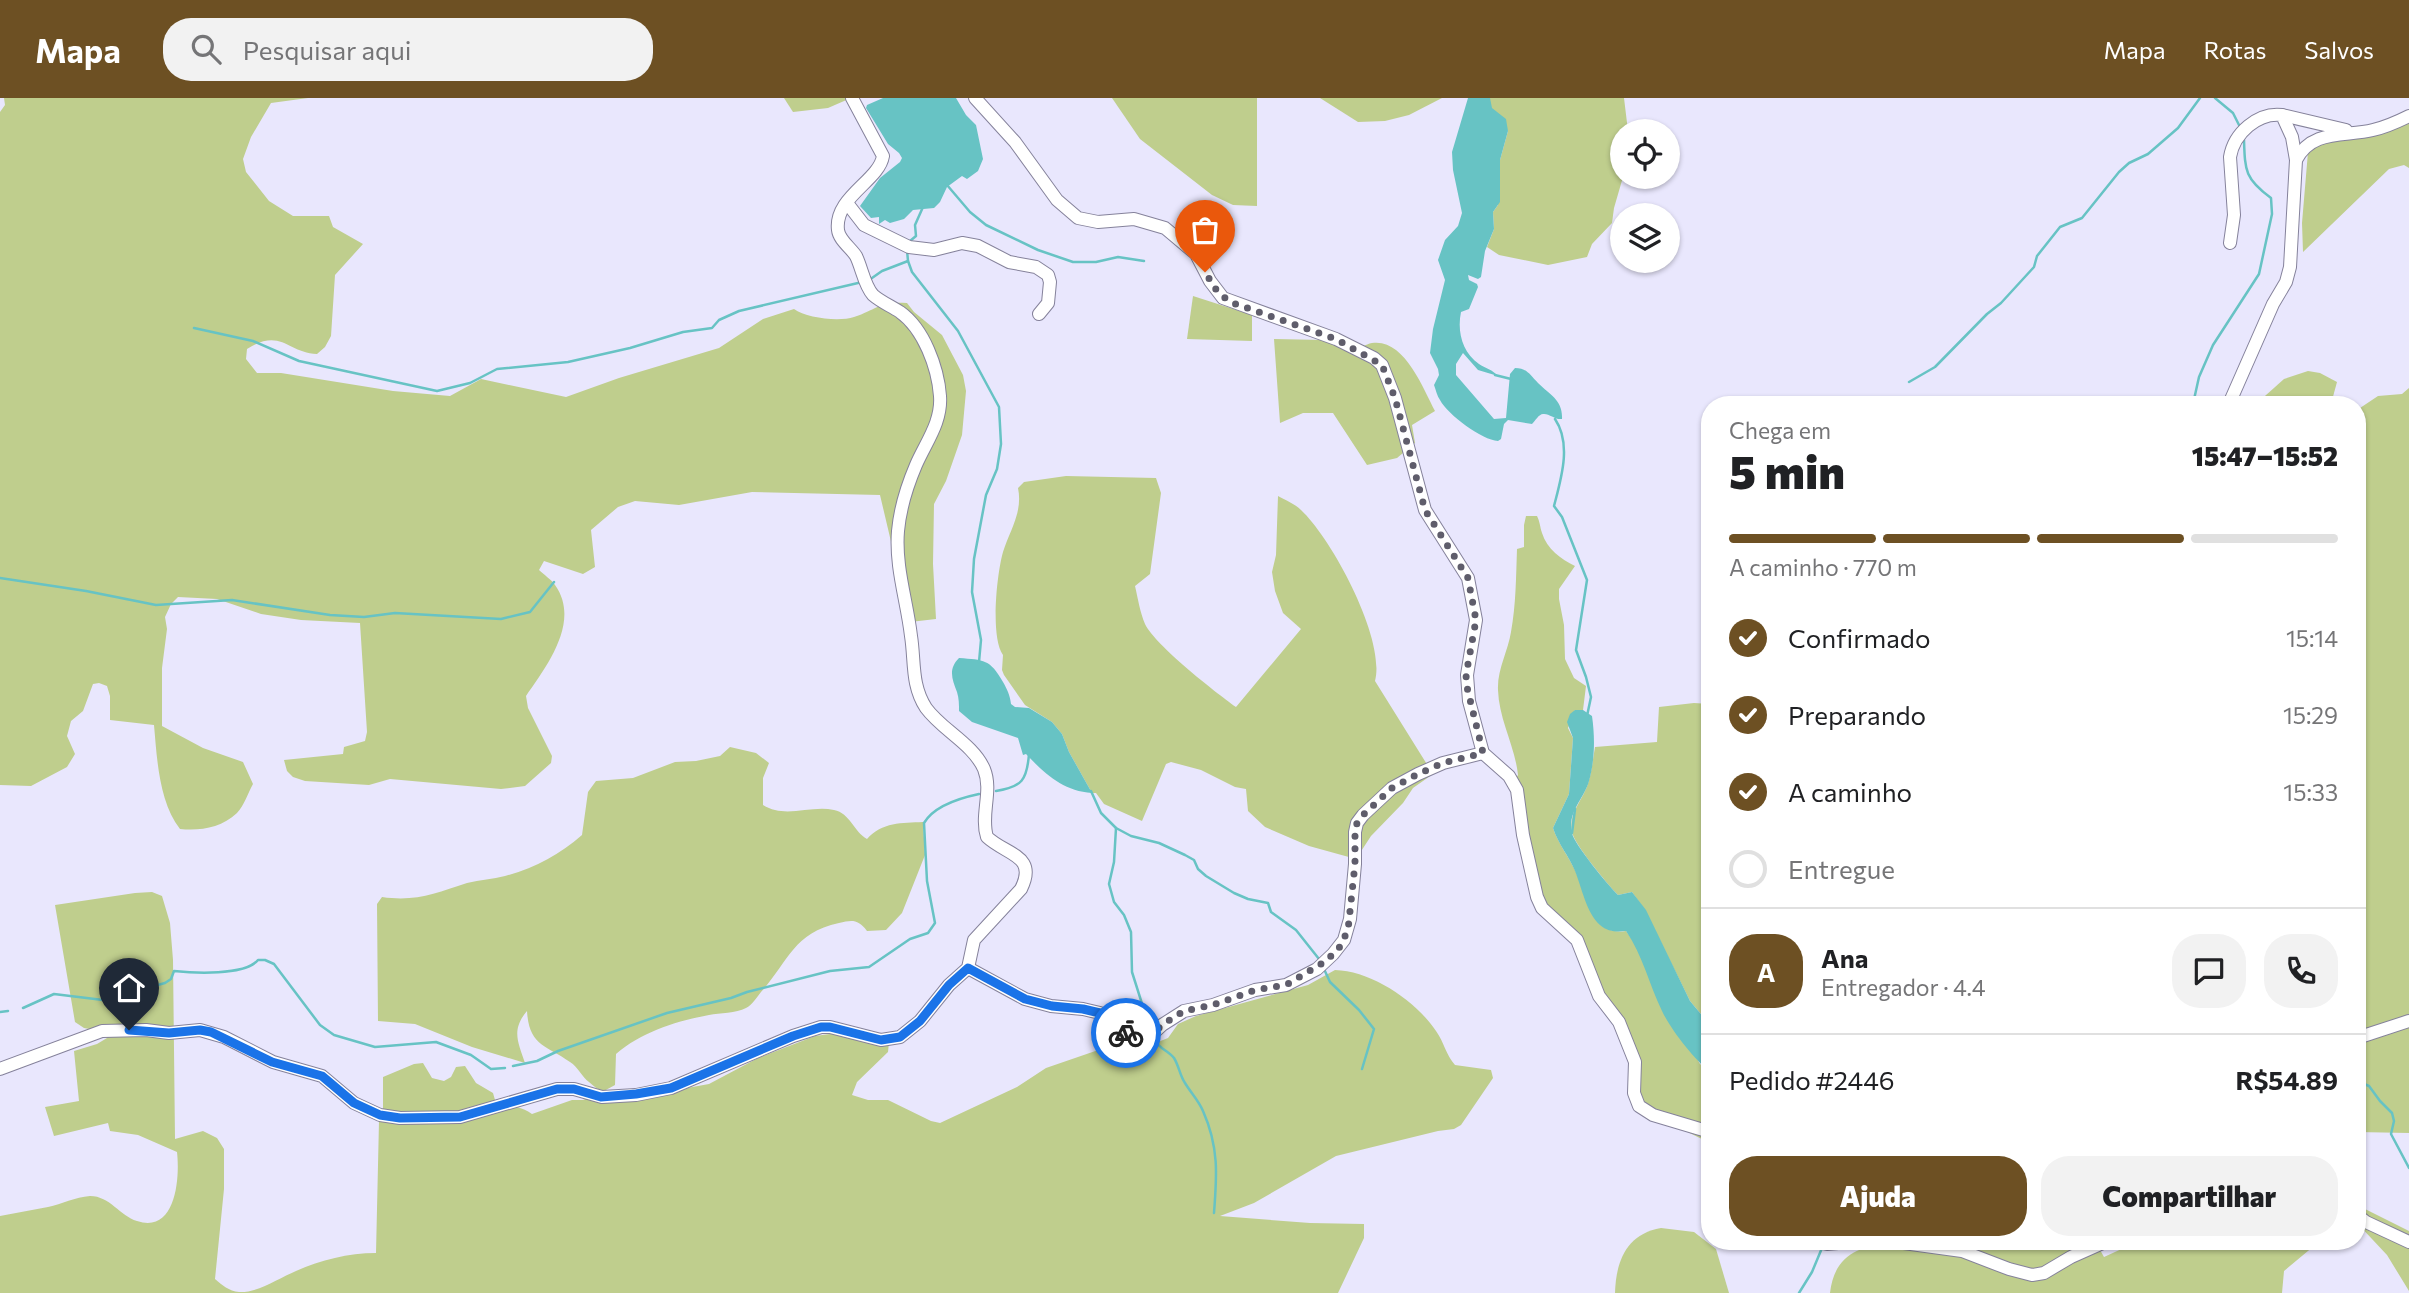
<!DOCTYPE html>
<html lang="pt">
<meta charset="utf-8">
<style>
:root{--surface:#fff;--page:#f2f2f2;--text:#202124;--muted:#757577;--line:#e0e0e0;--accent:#6d5023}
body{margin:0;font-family:Commissioner,sans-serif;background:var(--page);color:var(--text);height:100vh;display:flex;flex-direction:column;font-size:26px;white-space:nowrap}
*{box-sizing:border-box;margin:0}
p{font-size:23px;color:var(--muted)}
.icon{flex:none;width:38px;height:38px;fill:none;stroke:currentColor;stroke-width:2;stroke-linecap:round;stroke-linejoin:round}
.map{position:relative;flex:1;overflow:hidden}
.sheet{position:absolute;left:1701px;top:298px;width:665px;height:854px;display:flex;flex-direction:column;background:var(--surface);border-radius:28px;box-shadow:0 2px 5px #0004}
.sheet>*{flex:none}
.buttons{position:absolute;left:1610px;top:21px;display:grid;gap:14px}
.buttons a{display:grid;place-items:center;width:70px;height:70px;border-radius:50%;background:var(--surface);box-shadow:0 2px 5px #0004;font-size:35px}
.pin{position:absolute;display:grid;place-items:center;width:60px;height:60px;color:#fff;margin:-72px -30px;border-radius:50% 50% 50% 0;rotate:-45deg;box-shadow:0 0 7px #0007}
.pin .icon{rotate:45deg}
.courier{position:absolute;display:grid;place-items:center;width:70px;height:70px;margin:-35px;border:5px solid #1a73e8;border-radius:50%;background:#fff;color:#222;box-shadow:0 2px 9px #0007}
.headline em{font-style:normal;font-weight:800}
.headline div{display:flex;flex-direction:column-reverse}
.headline{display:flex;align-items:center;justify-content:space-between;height:119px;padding:0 28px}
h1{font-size:46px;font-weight:800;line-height:52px}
.bar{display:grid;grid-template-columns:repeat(4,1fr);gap:10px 7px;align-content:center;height:84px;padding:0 28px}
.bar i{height:9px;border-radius:5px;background:var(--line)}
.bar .selected{background:var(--accent)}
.bar p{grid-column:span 4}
.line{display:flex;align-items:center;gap:18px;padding:0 28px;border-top:2px solid var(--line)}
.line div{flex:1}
.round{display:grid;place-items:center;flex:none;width:74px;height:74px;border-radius:28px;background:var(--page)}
ol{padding:0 28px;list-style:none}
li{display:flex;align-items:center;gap:21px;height:77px}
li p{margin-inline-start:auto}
li .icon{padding:7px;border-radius:50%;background:var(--accent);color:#fff;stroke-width:4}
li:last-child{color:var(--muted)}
li i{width:38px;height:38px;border:4px solid var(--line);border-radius:50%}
.primary-button{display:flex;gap:14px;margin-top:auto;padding:14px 28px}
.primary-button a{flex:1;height:80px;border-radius:28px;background:var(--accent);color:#fff;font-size:28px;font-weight:800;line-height:80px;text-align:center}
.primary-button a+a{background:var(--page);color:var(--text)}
header{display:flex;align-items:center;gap:42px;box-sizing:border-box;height:98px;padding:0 35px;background:var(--accent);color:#fff}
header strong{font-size:33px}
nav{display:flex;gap:38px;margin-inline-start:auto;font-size:24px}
.search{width:490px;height:63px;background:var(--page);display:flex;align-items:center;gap:18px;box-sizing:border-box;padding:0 24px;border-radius:28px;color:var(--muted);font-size:26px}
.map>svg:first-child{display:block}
.green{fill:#bfce8d}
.water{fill:#67c3c4}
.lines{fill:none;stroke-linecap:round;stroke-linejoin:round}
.stream{stroke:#67c3c4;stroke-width:2.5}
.minor-casing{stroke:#85829b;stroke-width:14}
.minor{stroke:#fff;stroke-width:12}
.done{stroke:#5f5d6b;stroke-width:7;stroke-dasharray:0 12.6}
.route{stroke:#1a73e8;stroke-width:9}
</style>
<header>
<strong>Mapa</strong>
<div class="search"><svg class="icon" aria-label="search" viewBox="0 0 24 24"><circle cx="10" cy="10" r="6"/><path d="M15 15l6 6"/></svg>Pesquisar aqui</div>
<nav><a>Mapa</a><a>Rotas</a><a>Salvos</a></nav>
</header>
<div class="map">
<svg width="2409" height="1195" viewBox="0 0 2409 1195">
<rect width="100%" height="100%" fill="#e9e7fd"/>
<g class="green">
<path d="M 4,0 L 308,0 L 271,5 L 251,39 L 243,61 L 246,74 L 269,103 L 293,118 L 329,118 L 333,129 L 363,146 L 335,177 L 331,238 L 325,249 L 317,256 C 288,255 281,229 247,251 L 246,261 L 257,275 L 281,275 L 393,293 L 450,298 L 481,281 L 566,299 L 619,280 L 719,250 L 763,221 L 794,211 C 806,220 839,224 854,219 C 878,211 879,203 907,205 L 914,214 L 942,237 L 963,277 L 966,293 L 962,337 L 946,383 L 934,406 L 933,466 L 936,521 L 910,524 L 880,397 L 752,394 L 679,407 L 635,403 L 618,409 L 591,432 L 595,469 L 583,476 L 544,463 L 539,472 C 544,477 551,481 555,487 C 581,523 547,568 526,598 L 528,610 L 552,658 L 551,665 L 525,688 L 501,691 L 390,681 L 369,687 L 305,683 L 293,679 L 287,673 L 284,662 L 343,656 L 344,649 L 365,643 L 367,634 L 360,525 L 301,522 L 261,516 L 217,501 L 178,499 L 171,506 L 165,519 L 167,531 L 162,570 L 162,628 L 203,650 L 243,664 L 253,686 C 248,695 244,708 237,715 C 221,730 200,733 180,731 C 159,704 157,661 154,627 L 110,622 L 110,598 L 107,588 L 99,585 L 93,586 L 83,613 L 71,623 L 67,638 L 75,656 L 67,669 L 31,688 L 0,687 L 0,14 L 5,7 Z"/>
<polygon points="784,0 851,0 828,10 793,14"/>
<polygon points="1112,0 1257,0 1257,108 1233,107 1212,97 1140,41"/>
<polygon points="1320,0 1442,0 1409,17 1385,23 1358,24"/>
<polygon points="1490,0 1624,0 1628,33 1622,33 1623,79 1614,110 1612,125 1592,146 1587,159 1548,167 1499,157 1487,149 1494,131 1493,114 1498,107 1500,62 1508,33 1490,8"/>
<polygon points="2409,22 2409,70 2404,67 2389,71 2303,154 2302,125 2308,54 2312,46"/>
<polygon points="1193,198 1252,217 1252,243 1187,241"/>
<path d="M 1274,241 L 1324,242 L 1352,253 C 1358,251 1366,246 1372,245 C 1404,240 1423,290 1435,313 L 1412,327 L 1415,345 L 1397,360 L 1367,367 L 1333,315 L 1303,315 L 1280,325 Z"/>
<polygon points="2308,273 2320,275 2337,284 2331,306 2256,306 2284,281"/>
<polygon points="2409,290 2409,1035 2357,1034 2357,312 2378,298 2402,296"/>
<path d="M 1066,378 L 1156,380 L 1161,395 L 1150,476 L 1135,488 C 1138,501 1140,514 1145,526 C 1156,548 1214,593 1236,609 L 1301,531 L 1283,515 L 1275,493 L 1272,474 L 1276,457 L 1278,398 C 1285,402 1295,406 1301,412 C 1332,441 1386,541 1375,583 L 1433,676 L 1413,690 L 1403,705 L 1371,738 L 1356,761 L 1309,748 L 1265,729 L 1248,713 L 1246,691 L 1235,689 L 1201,672 L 1171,664 L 1166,666 L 1142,723 L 1104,706 L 1096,695 L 1092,695 L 1069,654 L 1062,636 L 1052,624 L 1025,607 L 1004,577 L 1002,572 L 1003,557 C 990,539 997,475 1003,454 C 1010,432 1023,414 1018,390 L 1024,384 Z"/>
<path d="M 1526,418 L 1537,418 C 1540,424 1540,429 1542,435 C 1547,451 1561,461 1575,468 L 1559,491 L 1559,501 L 1564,527 L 1565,561 L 1574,580 L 1586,588 L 1583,612 L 1575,612 L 1568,630 L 1573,640 L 1569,696 L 1553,730 C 1558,745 1567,756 1574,770 C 1586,793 1589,839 1626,833 L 1638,850 L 1700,966 L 1710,974 L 1710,1045 L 1653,1017 L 1640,1002 L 1639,979 L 1580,844 L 1545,806 L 1514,683 L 1518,677 C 1515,648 1499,622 1498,592 C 1497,572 1508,553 1511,534 C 1516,507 1516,479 1517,451 L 1524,449 L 1524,427 Z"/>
<path d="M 1694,605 L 1710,606 L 1710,927 L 1690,903 L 1645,812 L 1632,794 L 1618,797 C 1608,787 1574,746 1572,734 C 1568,714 1585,700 1589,682 C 1592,672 1593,660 1595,649 L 1657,644 L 1659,609 Z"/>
<path d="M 730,649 L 756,655 L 769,665 L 763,680 L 763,707 C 785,721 810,707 834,712 C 850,715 854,734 867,741 C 882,724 902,725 923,724 L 925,757 L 902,815 L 886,832 L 867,833 C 858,821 852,822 839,825 C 793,835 789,863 761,894 C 757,899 752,907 746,910 C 736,915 720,915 709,917 C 677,923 641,934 616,956 L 615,987 L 604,993 L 676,992 L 709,986 L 758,960 L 815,938 L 837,935 L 890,935 L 888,954 L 857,984 L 852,997 L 868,1002 L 888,1002 L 931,1023 L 940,1025 L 1017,989 L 1046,970 L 1107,949 L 1103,920 L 1143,942 L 1158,944 L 1168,940 L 1178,926 L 1196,918 L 1308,887 L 1335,872 C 1372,873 1416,903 1436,933 C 1444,944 1446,957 1455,967 L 1491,972 L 1493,980 L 1461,1027 L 1454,1031 L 1438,1033 L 1336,1058 L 1254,1105 L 1220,1118 L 1310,1125 L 1364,1126 L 1364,1140 L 1338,1195 L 0,1195 L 0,1118 C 16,1115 32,1112 48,1109 C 62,1106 75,1099 90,1098 C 110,1098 120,1118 137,1123 C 176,1136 180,1080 177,1054 L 138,1037 L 110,1033 L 108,1025 L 54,1038 L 45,1009 L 79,1003 L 74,953 L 97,946 L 107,940 L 105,934 L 84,930 L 75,924 L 55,807 L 135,795 L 152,794 L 162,798 L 170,825 L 173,862 L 175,1041 L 203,1033 L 217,1040 L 224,1051 L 224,1091 L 215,1181 C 222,1187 229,1193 239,1194 C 258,1195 279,1180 296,1173 C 321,1162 348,1155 376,1155 L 379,1023 L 383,1010 L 383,979 L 414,966 L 423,965 L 432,980 L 444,983 L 451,979 L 456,969 L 465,968 L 476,985 L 493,995 L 495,1002 C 508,1012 515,1004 532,1016 L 572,1002 L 583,1002 L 603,994 C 598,991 593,988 589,984 C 582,979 578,969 570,964 C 546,947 529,948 527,913 C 511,932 518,944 525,965 L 472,949 L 415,926 L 378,923 L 377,806 L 382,799 C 416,804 436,795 467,785 C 480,782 493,781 505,778 C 535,770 559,757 582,737 L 588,694 L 596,683 L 633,680 L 675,664 L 696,663 L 720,658 Z"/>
<polygon points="2361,1109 2409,1133 2409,1193 2387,1157 2357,1125 2357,1112"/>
<path d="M 1661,1130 L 1694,1134 L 1716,1151 L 1729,1195 L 1615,1195 C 1616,1162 1627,1136 1661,1130 Z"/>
<path d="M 1890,1143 L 2095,1143 L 2104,1159 L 2139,1143 L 2320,1143 L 2284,1173 L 2282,1195 L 1830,1195 C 1834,1159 1857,1147 1890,1147 Z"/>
</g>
<g class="water">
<polygon points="883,0 956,0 966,17 976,27 983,61 978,73 967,81 962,78 947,89 940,104 934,110 913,112 904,121 890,125 885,122 879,126 879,119 871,120 860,108 880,80 900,64 902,60 899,55 888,46 866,10 867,7"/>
<path d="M 1468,0 L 1490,0 L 1492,10 L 1506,21 L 1508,33 L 1500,62 L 1500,104 L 1493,114 L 1494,131 L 1485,153 L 1481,179 L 1478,181 L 1468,177 L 1469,182 L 1477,186 L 1478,189 L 1469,211 L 1461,214 C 1457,233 1462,254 1479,266 C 1485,270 1493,272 1498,278 L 1478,272 L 1463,255 L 1456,266 L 1456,277 L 1494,321 L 1506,320 L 1510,276 L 1515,270 C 1527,270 1530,277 1538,285 C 1550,297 1563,302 1562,321 C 1555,322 1549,315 1543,316 C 1539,316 1535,323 1532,326 L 1508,322 L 1504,326 L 1501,341 L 1498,343 C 1482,342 1448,317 1440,302 C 1437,298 1436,292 1434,287 L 1439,277 L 1438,271 L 1430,255 L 1433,231 L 1445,182 L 1438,162 L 1445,142 L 1458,128 L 1462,115 L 1453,72 L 1452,54 Z"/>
<path d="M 959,560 C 984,562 990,561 1003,584 C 1007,591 1010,597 1011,606 L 1015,609 L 1029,610 L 1052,624 L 1062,636 L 1069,654 L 1092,695 C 1063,693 1045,676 1026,656 L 1023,657 L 1018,640 L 972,624 L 959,613 C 959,607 959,600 957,594 C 952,581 948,571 959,560 Z"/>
<path d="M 1575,612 L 1583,612 L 1592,618 C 1595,639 1595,662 1589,683 C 1584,701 1567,714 1572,735 C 1574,746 1608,787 1618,797 L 1632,794 L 1646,812 L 1690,903 L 1710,927 L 1710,974 C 1694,961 1671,932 1662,913 C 1649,886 1643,858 1626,833 C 1617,834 1608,834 1600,827 C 1586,814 1582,790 1575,773 C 1569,758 1558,746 1553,730 L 1569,696 L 1573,640 L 1567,624 L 1570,616 Z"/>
</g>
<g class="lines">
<g class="stream">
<polyline points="2215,0 2233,15 2241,31"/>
<polyline points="947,87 970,114 986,127 1038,152 1073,164 1096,164 1118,159 1144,163"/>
<polyline points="910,143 916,138 915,127 923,109"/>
<polyline points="907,152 908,163 912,174 958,233 999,309 1001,346 997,371 986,397 974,461 972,494 981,542 979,564"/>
<polyline points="872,180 882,173 908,163"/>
<polyline points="194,230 253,243 299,263 437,293 470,285 497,271 568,264 630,250 683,234 712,230 719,222 739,213 858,185"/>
<polyline points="1495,277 1511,281"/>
<polyline points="1909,284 1935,269 1987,216 2001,205 2034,169 2037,158 2060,129 2082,120 2119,74 2129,65 2148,56 2178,30 2200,0"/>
<path d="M 2193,306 L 2199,279 L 2213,247 L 2259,176 L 2272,116 L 2271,100 C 2245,81 2245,73 2244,42"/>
<path d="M 1555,321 C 1572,346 1561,381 1554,408 L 1562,419 L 1587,482 L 1576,552 L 1586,579 L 1591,599 L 1587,618"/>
<polyline points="0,480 86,493 156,507 232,502 330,517 364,519 395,515 501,521 530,514 554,484"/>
<path d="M 996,693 C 1022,689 1027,682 1029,656"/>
<polyline points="1091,693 1101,715 1116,730 1131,738 1159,745 1185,757 1194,762 1198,771 1206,778 1234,795 1248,801 1268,805 1271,814 1296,832 1319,861"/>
<polyline points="1116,730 1114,764 1109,786 1114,804 1124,817 1131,834 1132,874 1150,931"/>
<polyline points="1572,735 1575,711"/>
<polyline points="1324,871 1330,884 1359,912 1374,931 1362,971"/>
<path d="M 23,910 L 54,896 L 103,902 L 165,885 L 171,881 L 174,873 C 193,875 245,878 258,862 L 265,862 L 274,866 L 320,927 L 334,937 L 375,949 L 436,944 L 471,957 L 491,971 L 505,970"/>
<polyline points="0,914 8,913"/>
<path d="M 1155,942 C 1159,951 1168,952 1174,960 C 1179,968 1180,978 1185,985 C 1191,995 1199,1003 1203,1013 C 1219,1049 1217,1077 1214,1115"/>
<path d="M 513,968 L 537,963 L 558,953 L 667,915 L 731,900 L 747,894 L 830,873 L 869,869 L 910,841 L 928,835 L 935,825 L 927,783 L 924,725 C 934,708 960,700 979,696"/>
<polyline points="2357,983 2369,988 2380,1003 2392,1015 2394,1023 2391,1036 2409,1070"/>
<polyline points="1799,1195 1812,1174 1822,1150"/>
</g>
<g class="minor-casing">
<g id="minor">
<polyline points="975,0 1015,44 1057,102 1078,120 1098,124 1134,121 1165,130 1196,156 1210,183 1223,200 1336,241 1374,260 1382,267 1395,300 1425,412 1468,480 1476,522 1467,577 1469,603 1483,655 1509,678 1517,692 1523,737 1537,799 1542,810 1577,842 1599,898 1619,924 1635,964 1634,995 1639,1008 1653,1017 1710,1034"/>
<polyline points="2282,17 2346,32"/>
<polyline points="847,105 864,127 909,149 934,152 962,145 978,148 1009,164 1036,169 1048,177 1050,184 1048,205 1039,216"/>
<path d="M 2230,145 L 2234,117 L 2230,59 C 2234,35 2258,14 2282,17 L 2292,39 L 2296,62"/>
<path d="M 2229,306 L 2273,206 L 2286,184 L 2290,169 L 2296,62 C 2312,31 2344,39 2373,32 C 2386,29 2397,24 2409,18"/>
<polyline points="968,870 1025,901 1051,908 1083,911 1100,915 1133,939 1142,940 1149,939 1162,927 1184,913 1213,907 1255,892 1286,887 1317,871 1333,856 1344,842 1350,821 1355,766 1355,734 1357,725 1363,717 1392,690 1418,676 1443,665 1483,655"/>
<polyline points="2357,940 2409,923"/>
<path d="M 0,971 L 102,933 L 146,932 L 169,935 L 200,932 L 224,939 L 273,964 L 322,978 L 354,1005 L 380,1017 L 400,1020 L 460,1019 L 557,991 L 574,991 L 602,999 L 636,997 L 671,990 L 793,938 L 821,929 L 830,929 L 881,942 L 900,939 L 920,923 L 949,887 L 968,870 L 974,842 L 1021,791 C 1038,757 1006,757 987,739 C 980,717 993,693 984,671 C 973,646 942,632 926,610 C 911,587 915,563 911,538 C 907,503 895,469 898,433 C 900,411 907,388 916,367 C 926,344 942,324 940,298 C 938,270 924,231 900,214 C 891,208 881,204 873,197 C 864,187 862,170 856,158 C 851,150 839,142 838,132 C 834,99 879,83 883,58 L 852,0"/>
<polyline points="2357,1117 2366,1124 2409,1144"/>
<polyline points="1813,1143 1827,1146 1861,1143"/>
<polyline points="1889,1143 1962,1153 2009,1171 2032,1177 2044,1175 2071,1159 2107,1143"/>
</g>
</g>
<use href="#minor" class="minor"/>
</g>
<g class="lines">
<polyline class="done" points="1126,935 1133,939 1149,939 1162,927 1184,913 1213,907 1255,892 1286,887 1326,863 1339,850 1348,832 1355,766 1355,734 1357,725 1363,717 1392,690 1418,676 1443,665 1483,655 1467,589 1466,577 1476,522 1468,480 1425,412 1395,300 1382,267 1336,241 1230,204 1217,193 1205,174"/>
<polyline class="route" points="129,932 169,935 200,932 211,934 272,964 322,978 354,1005 380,1017 400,1020 460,1019 557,991 574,991 601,999 636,996 671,990 793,938 821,929 830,929 881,942 900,939 920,923 949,887 968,870 1025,901 1052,908 1083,911 1100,915 1126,935"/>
</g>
</svg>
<div class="buttons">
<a><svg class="icon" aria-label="locate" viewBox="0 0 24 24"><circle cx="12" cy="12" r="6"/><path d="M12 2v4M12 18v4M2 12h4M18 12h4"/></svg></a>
<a><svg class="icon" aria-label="layers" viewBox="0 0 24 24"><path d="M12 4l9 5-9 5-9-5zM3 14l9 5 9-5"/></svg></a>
</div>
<div class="pin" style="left:1205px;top:174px;background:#ea580c"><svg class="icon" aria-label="bag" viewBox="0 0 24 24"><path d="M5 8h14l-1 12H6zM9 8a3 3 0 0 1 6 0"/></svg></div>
<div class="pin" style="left:129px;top:932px;background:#1f2937"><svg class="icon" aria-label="home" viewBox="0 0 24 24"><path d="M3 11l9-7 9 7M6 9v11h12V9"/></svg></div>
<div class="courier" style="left:1126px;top:935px"><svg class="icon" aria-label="bike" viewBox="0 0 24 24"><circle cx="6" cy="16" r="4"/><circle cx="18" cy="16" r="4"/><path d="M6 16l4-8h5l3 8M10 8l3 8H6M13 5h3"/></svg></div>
<section class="sheet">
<div class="headline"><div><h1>5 min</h1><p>Chega em</p></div><em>15:47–15:52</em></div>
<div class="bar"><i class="selected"></i><i class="selected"></i><i class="selected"></i><i></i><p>A caminho · 770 m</p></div>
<ol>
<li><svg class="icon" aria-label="check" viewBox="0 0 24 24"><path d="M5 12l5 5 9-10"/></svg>Confirmado<p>15:14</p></li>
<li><svg class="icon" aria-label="check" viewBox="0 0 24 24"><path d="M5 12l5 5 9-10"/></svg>Preparando<p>15:29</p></li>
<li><svg class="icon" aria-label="check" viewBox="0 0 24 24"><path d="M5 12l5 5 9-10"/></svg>A caminho<p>15:33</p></li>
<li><i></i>Entregue</li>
</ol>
<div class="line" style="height:126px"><b class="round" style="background:var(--accent);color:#fff">A</b><div><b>Ana</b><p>Entregador · 4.4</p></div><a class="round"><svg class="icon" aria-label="chat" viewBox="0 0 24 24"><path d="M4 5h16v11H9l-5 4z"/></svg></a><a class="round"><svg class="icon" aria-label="phone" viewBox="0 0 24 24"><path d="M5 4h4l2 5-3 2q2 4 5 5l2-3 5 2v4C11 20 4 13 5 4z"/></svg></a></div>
<div class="line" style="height:91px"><div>Pedido #2446</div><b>R$54.89</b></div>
<div class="primary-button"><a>Ajuda</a><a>Compartilhar</a></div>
</section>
</div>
